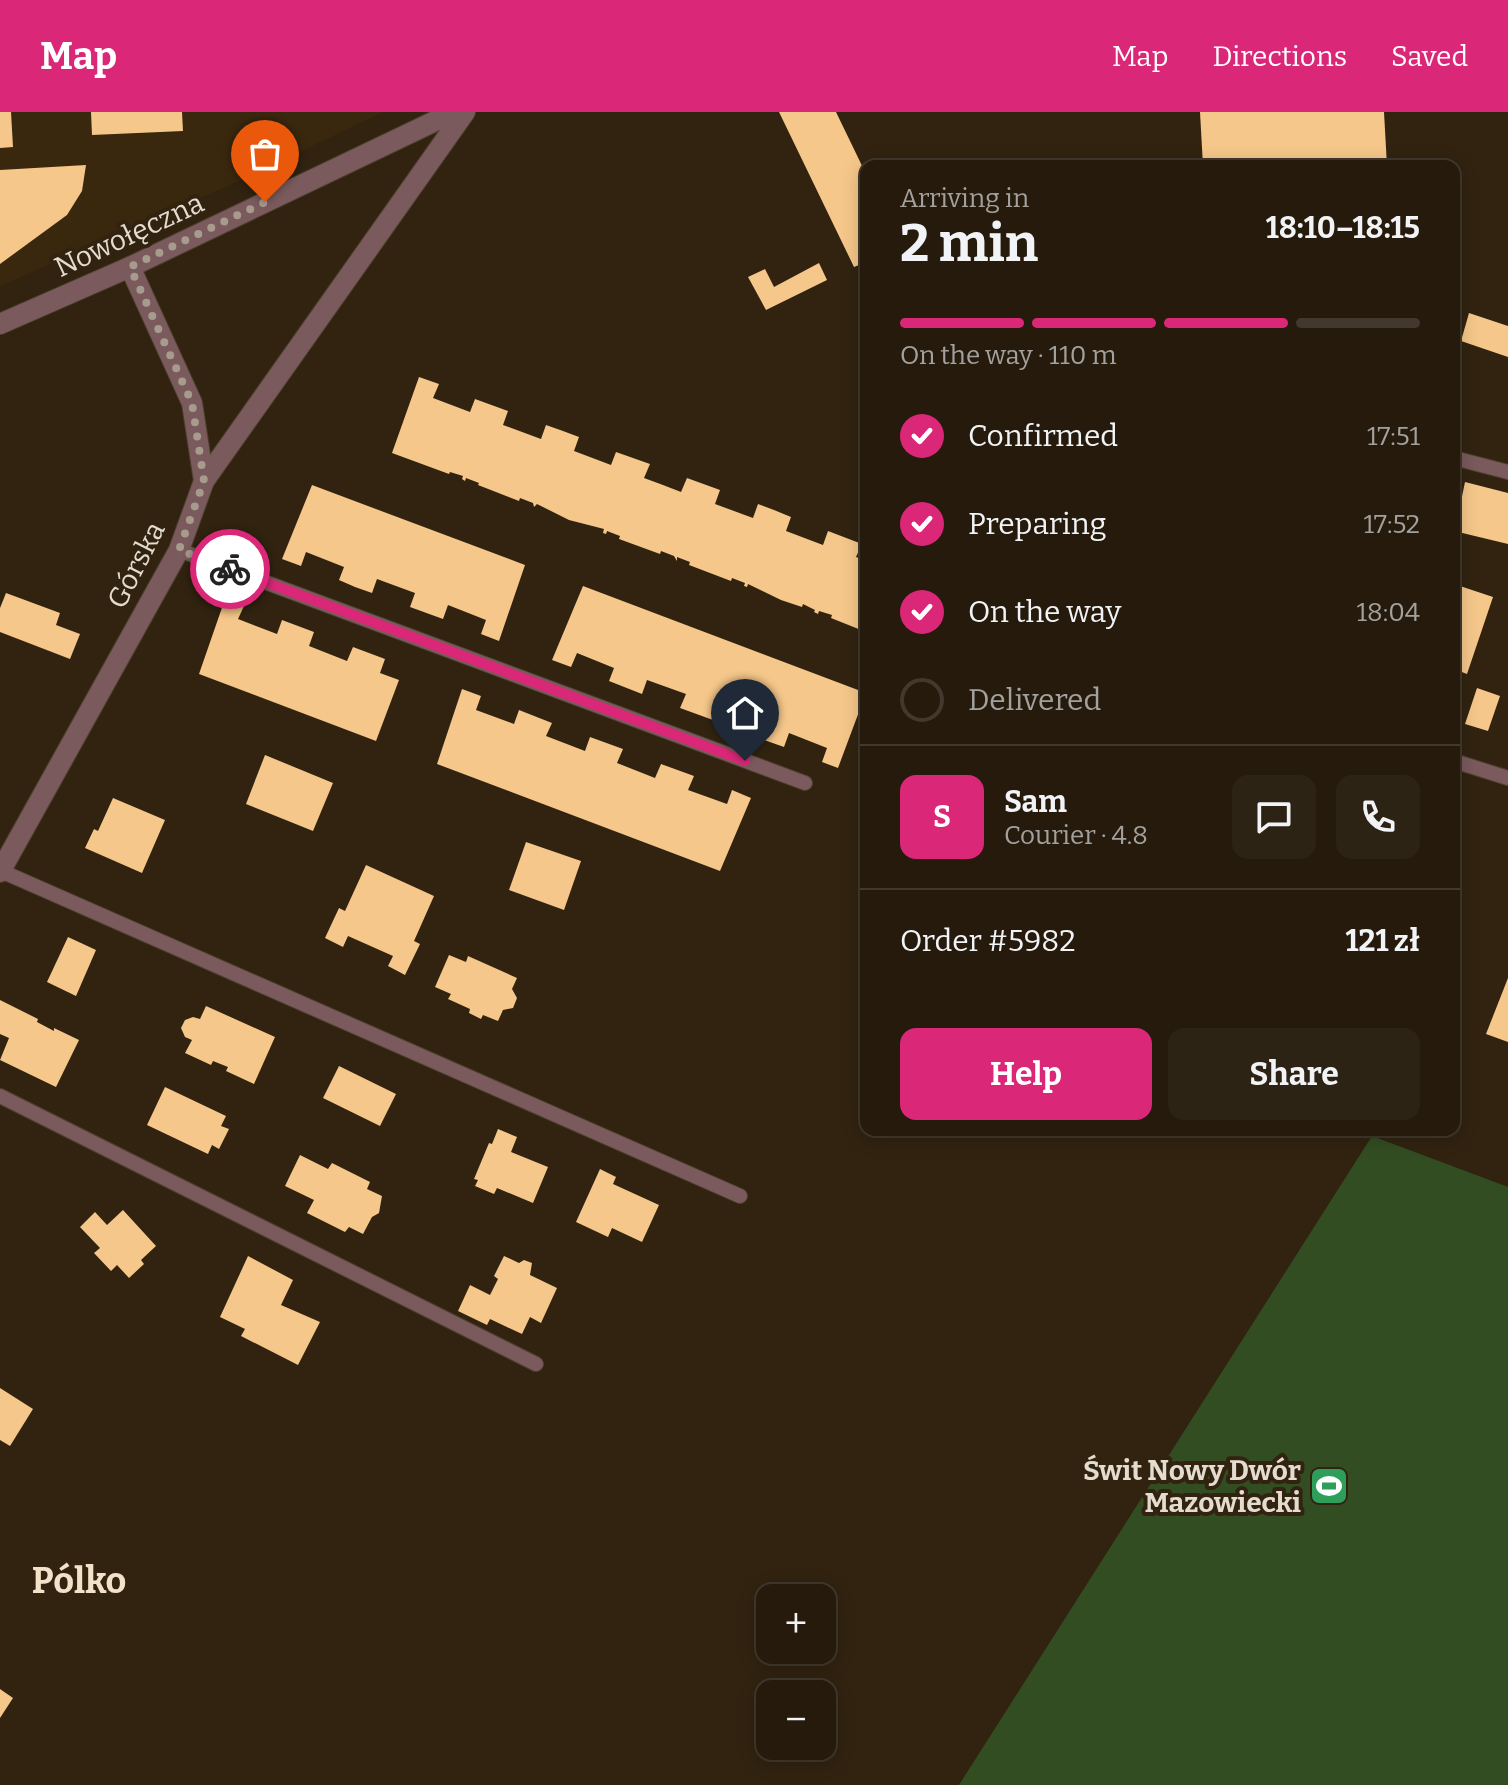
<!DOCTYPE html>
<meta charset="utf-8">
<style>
:root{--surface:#251a0c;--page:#2d2315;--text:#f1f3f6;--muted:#a3a19d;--line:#42382d;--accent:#db2777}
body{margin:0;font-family:Bitter,serif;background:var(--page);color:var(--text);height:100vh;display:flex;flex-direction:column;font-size:30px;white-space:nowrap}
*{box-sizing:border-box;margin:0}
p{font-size:26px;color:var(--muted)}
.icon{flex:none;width:44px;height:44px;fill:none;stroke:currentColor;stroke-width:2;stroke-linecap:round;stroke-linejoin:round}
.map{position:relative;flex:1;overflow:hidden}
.details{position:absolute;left:860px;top:48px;width:600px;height:976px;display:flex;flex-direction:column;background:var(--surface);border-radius:16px;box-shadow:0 4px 20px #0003,0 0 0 2px var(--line)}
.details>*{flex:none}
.tools{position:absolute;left:756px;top:1472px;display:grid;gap:16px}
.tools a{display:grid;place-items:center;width:80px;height:80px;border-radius:16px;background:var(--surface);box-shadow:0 4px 20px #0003,0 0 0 2px var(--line);font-size:40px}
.pin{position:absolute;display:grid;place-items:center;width:68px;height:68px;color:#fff;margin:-82px -34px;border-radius:50% 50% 50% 0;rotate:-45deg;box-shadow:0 0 8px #0007}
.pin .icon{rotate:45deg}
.courier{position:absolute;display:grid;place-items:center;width:80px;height:80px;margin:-40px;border:6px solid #db2777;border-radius:50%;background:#fff;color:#222;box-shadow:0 2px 10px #0007}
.summary em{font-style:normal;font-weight:700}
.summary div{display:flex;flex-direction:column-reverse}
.summary{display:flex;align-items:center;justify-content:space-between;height:136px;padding:0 40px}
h1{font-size:52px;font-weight:700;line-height:60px}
.bar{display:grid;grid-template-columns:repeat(4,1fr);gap:12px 8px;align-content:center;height:96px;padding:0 40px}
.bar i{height:10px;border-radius:6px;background:var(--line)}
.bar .on{background:var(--accent)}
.bar p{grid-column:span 4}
.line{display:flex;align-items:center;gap:20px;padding:0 40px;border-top:2px solid var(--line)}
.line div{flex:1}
.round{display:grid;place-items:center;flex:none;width:84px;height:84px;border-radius:16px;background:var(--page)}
ol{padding:0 40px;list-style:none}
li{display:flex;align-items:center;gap:24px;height:88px}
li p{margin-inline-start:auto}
li .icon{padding:8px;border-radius:50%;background:var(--accent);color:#fff;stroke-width:4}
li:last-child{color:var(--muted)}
li i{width:44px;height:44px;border:4px solid var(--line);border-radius:50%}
.cta{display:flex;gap:16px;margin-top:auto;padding:16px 40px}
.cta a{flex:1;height:92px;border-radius:16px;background:var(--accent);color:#fff;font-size:32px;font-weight:700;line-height:92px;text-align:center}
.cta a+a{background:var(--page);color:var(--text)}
header{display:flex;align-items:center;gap:48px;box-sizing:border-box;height:112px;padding:0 40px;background:var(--accent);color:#fff}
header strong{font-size:38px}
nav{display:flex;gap:44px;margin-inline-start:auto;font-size:28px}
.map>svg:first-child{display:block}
.built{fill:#3a280e}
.green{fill:#334d23}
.building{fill:#f5c78a}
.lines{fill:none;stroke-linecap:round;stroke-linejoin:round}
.service-casing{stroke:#4e412f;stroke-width:16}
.minor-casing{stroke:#4e412f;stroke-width:22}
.service{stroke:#7a5a5c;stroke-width:14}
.minor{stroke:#7a5a5c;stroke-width:20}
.done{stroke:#a69b8d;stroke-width:8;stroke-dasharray:0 14.4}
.route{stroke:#db2777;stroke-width:10}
.labels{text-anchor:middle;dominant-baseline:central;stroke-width:8;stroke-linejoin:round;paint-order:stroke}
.street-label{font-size:28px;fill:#e5dcd0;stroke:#312310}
.poi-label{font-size:28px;font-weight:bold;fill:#e5dcd0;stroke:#312310;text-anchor:end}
.district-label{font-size:36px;font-weight:bold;fill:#f4e1c9;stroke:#312310}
</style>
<header>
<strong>Map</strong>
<nav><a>Map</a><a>Directions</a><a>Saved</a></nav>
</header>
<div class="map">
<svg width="1508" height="1673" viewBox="0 0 1508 1673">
<rect width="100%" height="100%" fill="#312310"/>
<polygon class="built" points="0,0 383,0 243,67 0,174"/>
<polygon class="green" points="1372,1024 1508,1075 1508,1673 959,1673"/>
<g class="building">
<polygon points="0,0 11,0 13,35 0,36"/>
<polygon points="91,0 182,0 183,19 92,23"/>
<polygon points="779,0 836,0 866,62 866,167 859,153 854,155"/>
<polygon points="1200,0 1384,0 1387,54 1203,54"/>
<polygon points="86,53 82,79 67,103 0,152 0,58"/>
<polygon points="819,151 827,168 766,198 748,165 765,157 774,175"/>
<polygon points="1469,201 1508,214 1508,245 1461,229"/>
<polygon points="419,265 439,272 433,286 470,300 475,287 508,299 503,313 541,327 546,313 563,319 579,325 574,339 611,353 616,340 650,352 644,366 663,373 681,380 687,366 720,378 715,392 753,406 758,392 774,398 791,405 786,419 823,433 828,419 862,432 856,445 866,449 866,520 831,506 832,503 819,499 818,502 814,500 815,498 803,492 802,495 781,488 748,472 747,475 744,474 745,471 732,466 731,469 689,453 690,450 677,445 677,449 674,444 661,439 660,442 619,427 620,424 607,419 606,422 603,421 604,417 569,408 537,392 534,395 533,391 520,386 519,389 478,373 479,371 466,366 465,369 462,367 463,364 450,360 449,362 392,341"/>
<polygon points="1465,370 1508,381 1508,432 1454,419 1454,392 1460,394"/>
<polygon points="312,373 525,453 499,529 481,522 486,508 448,493 443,507 410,495 415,481 377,467 372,481 355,475 339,468 344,455 306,440 301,454 282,447"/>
<polygon points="1454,472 1493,485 1467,562 1454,557"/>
<polygon points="583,474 866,581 838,656 822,650 827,636 789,621 784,635 767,629 751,623 756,609 718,595 713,608 680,596 686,582 647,568 642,582 609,569 614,556 577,541 571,555 552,548"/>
<polygon points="6,481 60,501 56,513 80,522 70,547 0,520 0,496"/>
<polygon points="225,487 244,494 238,507 277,522 282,508 314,520 309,534 347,549 353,535 385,547 380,561 399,568 376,629 199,562"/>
<polygon points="1477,576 1500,584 1488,619 1465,612"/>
<polygon points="462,577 481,584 476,598 514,612 519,598 552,611 546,624 585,639 590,625 623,637 617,651 655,666 661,652 694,664 688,678 727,692 732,678 751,686 720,759 437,652"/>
<polygon points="265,643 333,671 313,719 246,692"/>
<polygon points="113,686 165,708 142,761 85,736 94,717 98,719"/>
<polygon points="526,730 581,749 564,798 509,778"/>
<polygon points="366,753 434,784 414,829 420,832 405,863 388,854 393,844 348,824 343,835 325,826 339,796 345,799"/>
<polygon points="68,825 96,838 76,884 47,870"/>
<polygon points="449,843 466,850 468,844 517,866 512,877 517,886 513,896 503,898 498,909 483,903 481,907 469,901 470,897 448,887 451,882 435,875"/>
<polygon points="1508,866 1508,930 1486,922"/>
<polygon points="0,888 38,907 37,910 54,919 54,916 79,928 56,975 0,948 9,926 0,922"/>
<polygon points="206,894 275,925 254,972 226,959 228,955 213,949 211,953 185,941 192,928 185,925 181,916 185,908 193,905 200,907"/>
<polygon points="339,954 396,982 380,1014 323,986"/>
<polygon points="165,975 226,1004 221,1014 229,1017 219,1037 212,1033 208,1042 147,1013"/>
<polygon points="498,1017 517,1025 511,1040 548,1055 533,1091 497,1076 494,1082 475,1074 478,1068 474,1067 489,1031 492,1032"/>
<polygon points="300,1043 328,1057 332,1051 370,1070 367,1077 382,1084 379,1101 372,1105 363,1122 349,1115 345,1120 307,1101 314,1088 285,1074"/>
<polygon points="600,1057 616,1065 613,1072 659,1093 642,1130 612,1116 608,1125 576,1110"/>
<polygon points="123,1098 156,1134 141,1148 144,1152 129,1166 117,1153 111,1159 94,1141 100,1136 80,1115 95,1100 107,1113"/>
<polygon points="248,1144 293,1168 281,1193 320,1210 298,1253 241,1224 245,1217 220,1205"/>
<polygon points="504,1144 519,1151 524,1148 532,1151 530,1163 557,1176 541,1211 530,1205 522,1222 490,1207 487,1213 458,1199 470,1173 490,1183 498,1167 494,1164"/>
<polygon points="0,1276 33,1297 10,1334 0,1328"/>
<polygon points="0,1577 13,1586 0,1606"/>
</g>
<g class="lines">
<g class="service-casing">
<g id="service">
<polyline points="1454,346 1508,360"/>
<polyline points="179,438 805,671"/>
<polyline points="1454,649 1508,666"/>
<polyline points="1,759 740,1084"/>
<polyline points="0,984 536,1252"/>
</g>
</g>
<g class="minor-casing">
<g id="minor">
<polyline points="0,212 130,155 454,0"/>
<polyline points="204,369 465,0"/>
<polyline points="0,760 179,438 204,369 192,291 130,155"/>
</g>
</g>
<use href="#service" class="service"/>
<use href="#minor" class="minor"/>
</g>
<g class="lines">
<polyline class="done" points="230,457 179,438 204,369 192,291 130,155 265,90"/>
<polyline class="route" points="230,457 745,649"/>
</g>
<defs>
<g id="stadium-square" transform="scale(2)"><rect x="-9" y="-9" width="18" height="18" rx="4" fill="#2e9e5b" stroke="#312310"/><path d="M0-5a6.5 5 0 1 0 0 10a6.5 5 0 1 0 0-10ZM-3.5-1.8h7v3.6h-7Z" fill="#fff"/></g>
</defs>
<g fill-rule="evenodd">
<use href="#stadium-square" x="1329" y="1374"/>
</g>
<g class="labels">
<g class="street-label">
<text transform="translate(129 123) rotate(-25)">Nowołęczna</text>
<text transform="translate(136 453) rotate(-63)">Górska</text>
</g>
<g class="poi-label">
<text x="1301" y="1358">Świt Nowy Dwór<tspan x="1301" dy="32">Mazowiecki</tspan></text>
</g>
<g class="district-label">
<text x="79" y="1469">Pólko</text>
</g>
</g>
</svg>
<div class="tools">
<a>+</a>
<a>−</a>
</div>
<div class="pin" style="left:265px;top:90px;background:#ea580c"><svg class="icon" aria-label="bag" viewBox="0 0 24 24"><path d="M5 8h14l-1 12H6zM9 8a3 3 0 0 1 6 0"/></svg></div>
<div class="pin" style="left:745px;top:649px;background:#1f2937"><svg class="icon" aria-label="home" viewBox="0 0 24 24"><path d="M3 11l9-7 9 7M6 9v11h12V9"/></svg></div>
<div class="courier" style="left:230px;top:457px"><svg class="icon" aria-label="bike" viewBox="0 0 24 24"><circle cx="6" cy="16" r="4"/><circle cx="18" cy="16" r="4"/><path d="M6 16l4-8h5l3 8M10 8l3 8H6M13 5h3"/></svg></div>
<section class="details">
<div class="summary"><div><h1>2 min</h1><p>Arriving in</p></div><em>18:10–18:15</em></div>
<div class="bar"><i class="on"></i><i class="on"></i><i class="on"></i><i></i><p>On the way · 110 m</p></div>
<ol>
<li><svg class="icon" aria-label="check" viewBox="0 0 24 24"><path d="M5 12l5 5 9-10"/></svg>Confirmed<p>17:51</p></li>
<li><svg class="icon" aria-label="check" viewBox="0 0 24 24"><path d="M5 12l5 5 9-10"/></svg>Preparing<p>17:52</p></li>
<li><svg class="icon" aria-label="check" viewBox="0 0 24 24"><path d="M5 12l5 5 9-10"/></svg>On the way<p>18:04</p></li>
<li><i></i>Delivered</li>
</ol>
<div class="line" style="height:144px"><b class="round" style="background:var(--accent);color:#fff">S</b><div><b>Sam</b><p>Courier · 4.8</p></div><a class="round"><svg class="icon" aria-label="chat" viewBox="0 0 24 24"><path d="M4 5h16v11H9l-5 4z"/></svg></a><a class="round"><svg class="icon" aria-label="phone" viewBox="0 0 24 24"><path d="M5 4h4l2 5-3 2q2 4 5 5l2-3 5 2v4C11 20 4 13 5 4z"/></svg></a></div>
<div class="line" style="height:104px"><div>Order #5982</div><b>121 zł</b></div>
<div class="cta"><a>Help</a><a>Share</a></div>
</section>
</div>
